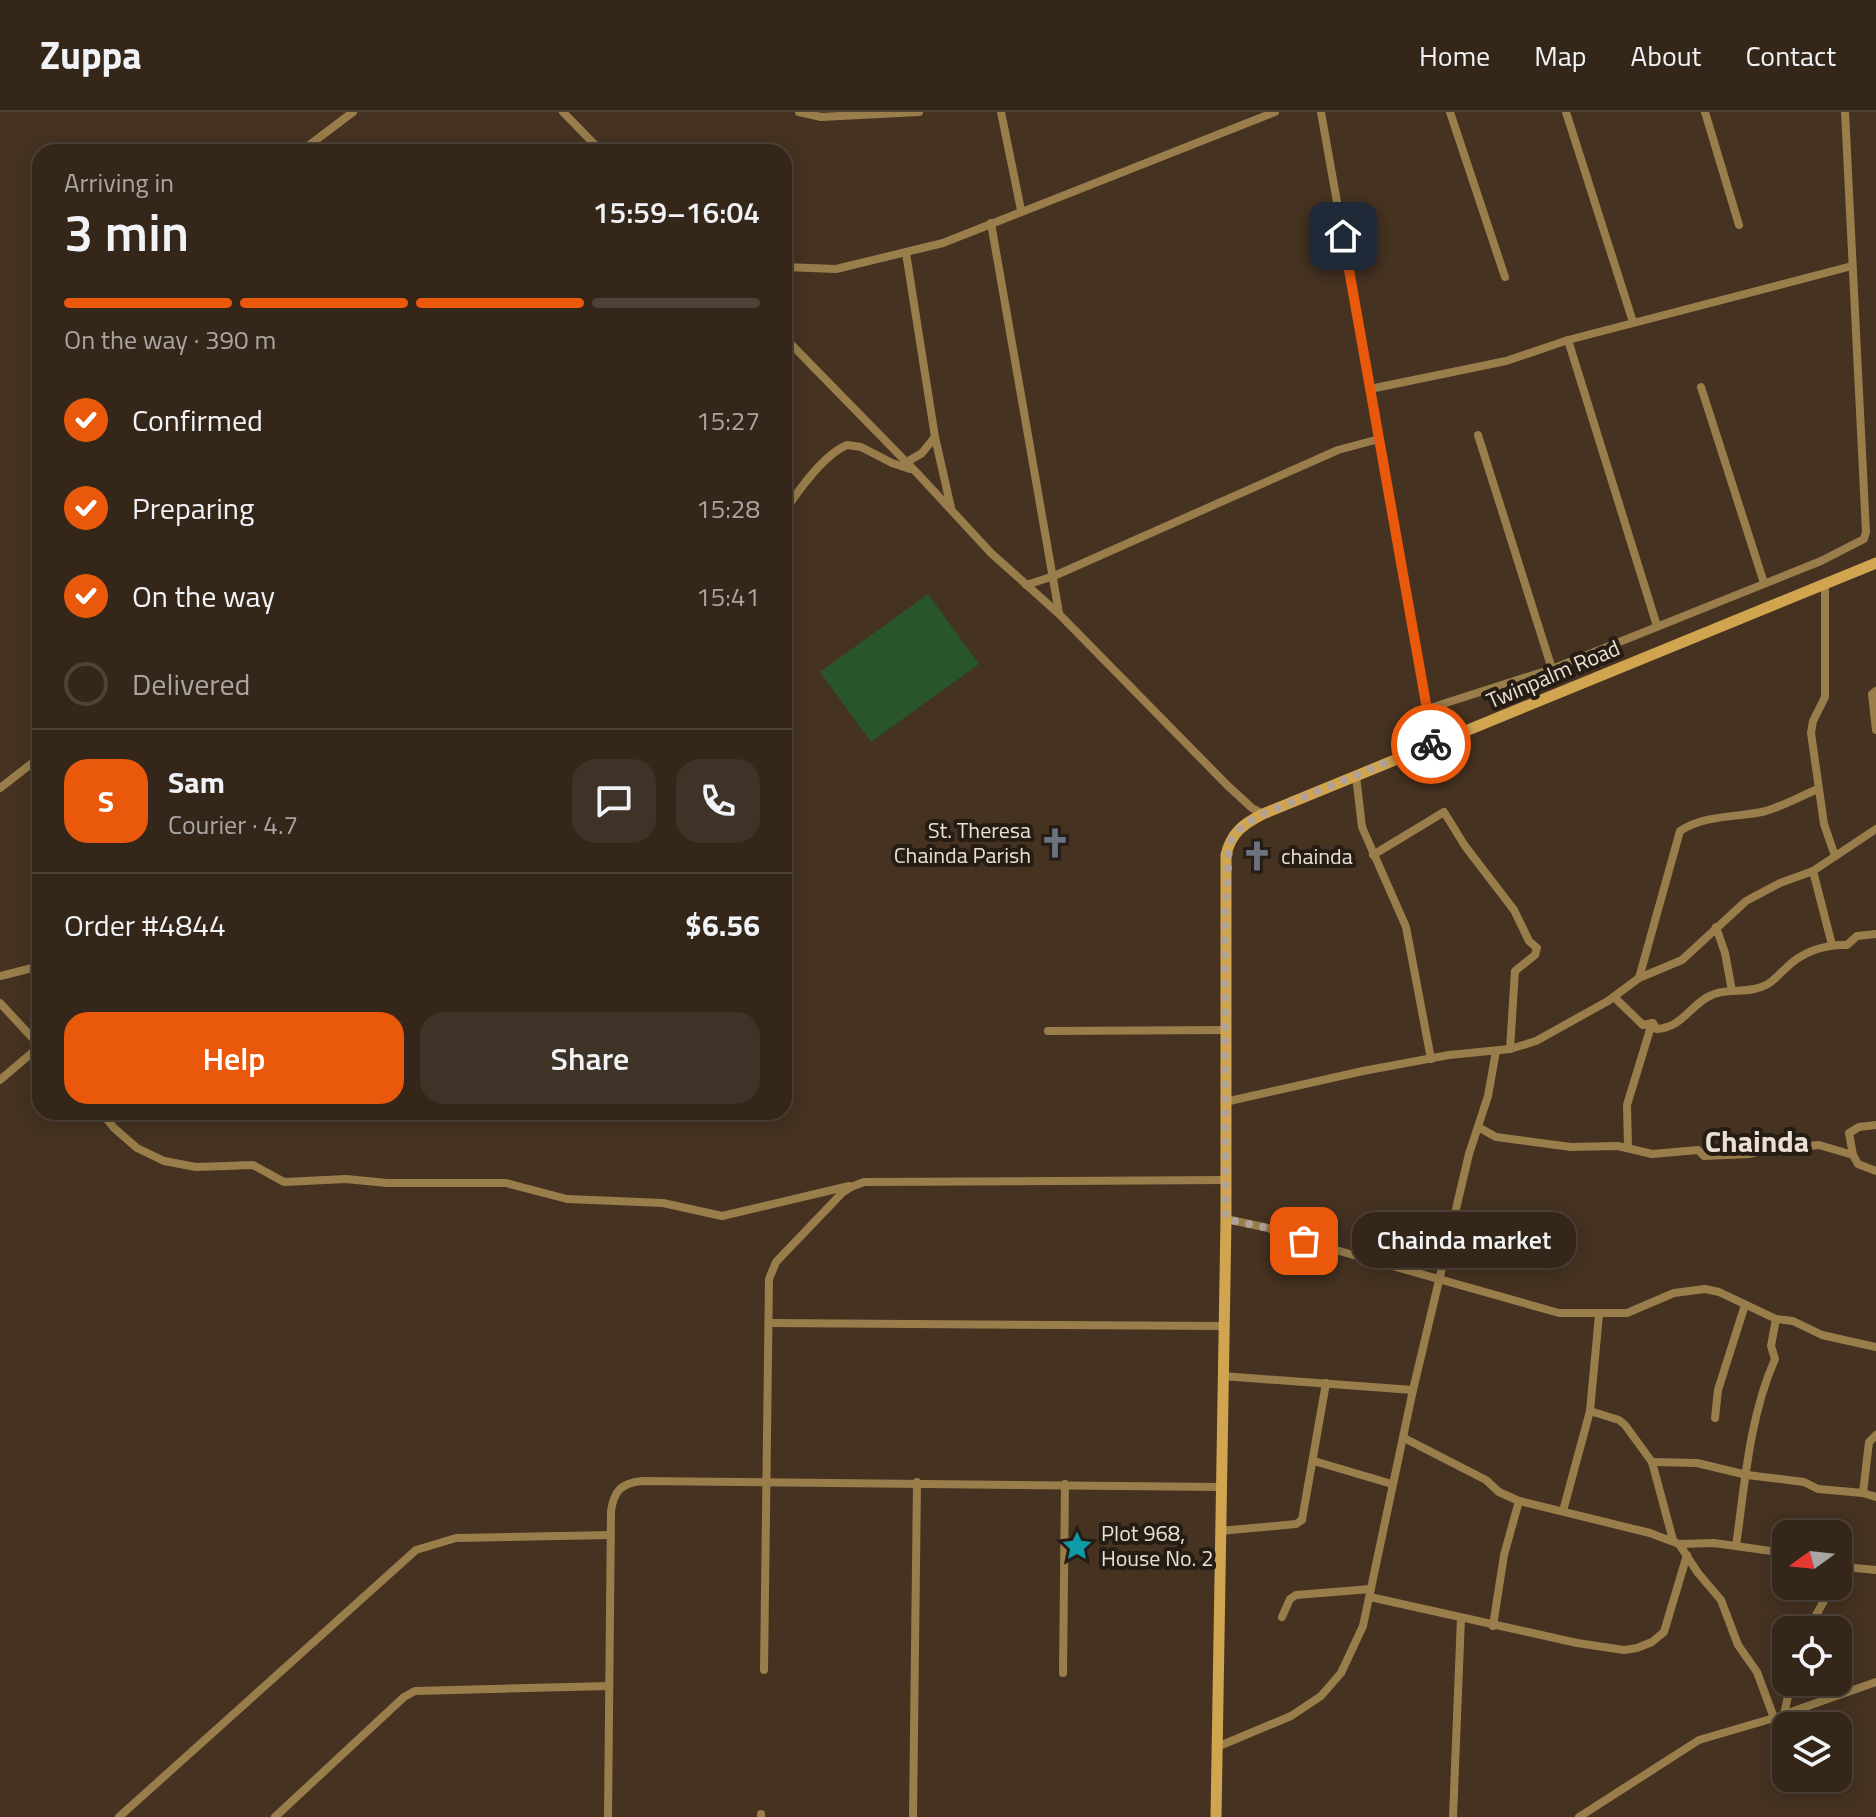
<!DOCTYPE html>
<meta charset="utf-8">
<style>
:root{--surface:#342619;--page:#3f3226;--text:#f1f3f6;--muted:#a9a5a2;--line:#4e4338;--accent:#ea580c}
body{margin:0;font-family:"Titillium Web",sans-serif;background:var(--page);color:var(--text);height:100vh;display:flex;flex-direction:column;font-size:30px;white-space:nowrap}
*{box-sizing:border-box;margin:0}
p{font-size:26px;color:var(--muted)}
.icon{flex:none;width:44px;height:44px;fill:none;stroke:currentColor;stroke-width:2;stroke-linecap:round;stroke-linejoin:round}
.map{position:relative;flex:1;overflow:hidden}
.drawer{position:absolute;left:32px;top:32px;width:760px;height:976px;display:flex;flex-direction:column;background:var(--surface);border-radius:24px;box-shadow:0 4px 20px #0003,0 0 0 2px var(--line)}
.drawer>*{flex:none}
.needle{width:52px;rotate:255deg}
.tools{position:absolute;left:1772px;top:1408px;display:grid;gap:16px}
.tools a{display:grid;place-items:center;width:80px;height:80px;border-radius:16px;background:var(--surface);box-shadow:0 4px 20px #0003,0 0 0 2px var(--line);font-size:40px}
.pin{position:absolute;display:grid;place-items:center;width:68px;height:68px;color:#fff;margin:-34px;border-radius:16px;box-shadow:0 4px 12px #0006}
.courier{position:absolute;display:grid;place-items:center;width:80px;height:80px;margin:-40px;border:6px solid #ea580c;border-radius:50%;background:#fff;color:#222;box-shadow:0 2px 10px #0007}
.bubble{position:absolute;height:56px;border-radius:24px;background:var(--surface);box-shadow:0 4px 20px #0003,0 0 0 2px var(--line);font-size:26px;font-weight:600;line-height:56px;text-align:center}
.overview em{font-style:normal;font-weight:600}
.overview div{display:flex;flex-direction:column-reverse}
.overview{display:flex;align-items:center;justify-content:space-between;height:136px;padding:0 32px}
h1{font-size:52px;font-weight:600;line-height:60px}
.bar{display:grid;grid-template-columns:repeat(4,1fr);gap:12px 8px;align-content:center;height:96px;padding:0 32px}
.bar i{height:10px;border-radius:6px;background:var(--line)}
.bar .on{background:var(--accent)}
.bar p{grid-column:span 4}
.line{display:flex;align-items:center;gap:20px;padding:0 32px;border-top:2px solid var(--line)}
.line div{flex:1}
.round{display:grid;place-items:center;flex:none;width:84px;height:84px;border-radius:24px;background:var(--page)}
ol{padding:0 32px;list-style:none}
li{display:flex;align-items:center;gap:24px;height:88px}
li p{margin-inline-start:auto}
li .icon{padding:8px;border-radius:50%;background:var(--accent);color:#fff;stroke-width:4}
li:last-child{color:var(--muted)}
li i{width:44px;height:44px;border:4px solid var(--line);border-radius:50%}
.primary-button{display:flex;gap:16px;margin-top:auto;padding:16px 32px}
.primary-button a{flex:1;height:92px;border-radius:24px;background:var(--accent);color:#fff;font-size:32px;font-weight:600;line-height:92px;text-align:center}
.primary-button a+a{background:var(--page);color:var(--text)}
header{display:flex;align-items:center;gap:48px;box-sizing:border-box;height:112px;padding:0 40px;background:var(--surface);border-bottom:2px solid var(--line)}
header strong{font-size:38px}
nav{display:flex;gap:44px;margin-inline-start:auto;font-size:28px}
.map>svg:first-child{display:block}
.green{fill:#29552b}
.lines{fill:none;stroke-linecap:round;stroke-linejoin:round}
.street{stroke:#997e4b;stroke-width:8}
.secondary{stroke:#d1a54f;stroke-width:11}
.done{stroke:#b1a295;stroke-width:8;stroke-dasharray:0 14.4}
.route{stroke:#ea580c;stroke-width:10}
.labels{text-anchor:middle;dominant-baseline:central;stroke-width:8;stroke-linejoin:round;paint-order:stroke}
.street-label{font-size:22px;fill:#ebdfd4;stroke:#251c14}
.poi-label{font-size:22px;fill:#ebdfd4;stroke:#251c14;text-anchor:start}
.district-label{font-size:30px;font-weight:bold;fill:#ebdfd4;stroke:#251c14}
</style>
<header>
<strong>Zuppa</strong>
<nav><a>Home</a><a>Map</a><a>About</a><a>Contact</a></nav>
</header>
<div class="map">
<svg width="1876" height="1705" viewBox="0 0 1876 1705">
<rect width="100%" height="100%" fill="#453221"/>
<polygon class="green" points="928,482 979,552 871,630 820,560"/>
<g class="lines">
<g class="street">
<polyline points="563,0 602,40"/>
<polyline points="799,0 821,5 919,0"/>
<polyline points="1001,0 1021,98"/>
<polyline points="1321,0 1427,597 1431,634"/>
<polyline points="1450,0 1505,165"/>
<polyline points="1566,0 1633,210"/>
<polyline points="1705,0 1739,113"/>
<polyline points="300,40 353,0"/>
<polyline points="991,111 1059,501"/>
<polyline points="906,141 935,325 951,396"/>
<polyline points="784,155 836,157 943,131 1275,0"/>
<polyline points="784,225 917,361 991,441 1059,502 1227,673 1252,696 1263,702"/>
<polyline points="1568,228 1657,514"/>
<polyline points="1701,275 1764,471"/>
<polyline points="1370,277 1506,249 1568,228 1852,154"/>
<polyline points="1478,323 1552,557"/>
<polyline points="907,350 922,341 935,325"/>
<path d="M 784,400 C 798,379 823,343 847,333 L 861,335 L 892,351 L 910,357"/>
<polyline points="1825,472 1825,585 1813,609 1811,621 1824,712 1835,744"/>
<polyline points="1026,473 1054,464 1338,338 1379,327"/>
<polyline points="1876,579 1872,582 1876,618"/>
<polyline points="1427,597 1552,557 1821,449 1864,427 1866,420 1845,0"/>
<polyline points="1428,597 1451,626"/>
<polyline points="1356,664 1362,715 1406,815 1431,947"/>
<polyline points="0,676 40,645"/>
<polyline points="1373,743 1444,700 1465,734 1514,798 1529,829 1537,836 1535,843 1515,859 1510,937"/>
<polyline points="1813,759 1832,833"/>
<polyline points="1716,815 1725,841 1732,879"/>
<polyline points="0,864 40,854"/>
<path d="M 1639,866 L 1680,719 C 1706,702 1737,706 1766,699 C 1783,694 1801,684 1818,677"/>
<path d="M 1614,885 L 1643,913 L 1653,911 L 1656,917 C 1680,916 1687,898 1706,886 C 1725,874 1747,883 1766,873 C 1774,869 1779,862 1785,857 C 1801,840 1825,832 1847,833 L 1857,824 L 1876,822"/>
<polyline points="0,891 40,934 0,968"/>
<polyline points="1048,919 1226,918"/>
<polyline points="1225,990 1363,959 1449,943 1510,937 1536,929 1608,889 1639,866 1682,848 1746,789 1780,771 1813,759 1876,717"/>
<polyline points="101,1000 114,1016 137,1036 164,1049 196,1055 253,1053 284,1070 346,1067 387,1071 506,1071 567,1087 663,1091 722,1104 849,1074"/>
<polyline points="1478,1015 1496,1025 1571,1035 1618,1034 1652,1042 1698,1038 1704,1044 1750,1042 1783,1033 1799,1035 1819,1033 1853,1043 1858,1052 1876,1059"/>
<polyline points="1628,1035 1627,993 1652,911"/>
<polyline points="1853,1043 1849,1021 1859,1015 1876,1013"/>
<polyline points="1226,1107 1268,1116 1304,1129 1559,1201 1627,1201 1674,1181 1705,1177 1719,1180 1776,1207 1793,1209 1822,1223 1876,1235"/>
<polyline points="770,1211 1224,1214"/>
<polyline points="1222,1264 1413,1278"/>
<polyline points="1590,1299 1619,1308 1625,1313 1652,1350 1673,1428"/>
<polyline points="1715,1306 1718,1278 1745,1193"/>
<polyline points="1404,1326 1486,1368 1499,1380 1519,1389 1650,1421 1679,1432 1698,1461 1721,1488 1738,1533 1757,1560 1774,1606"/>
<polyline points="1314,1349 1392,1372"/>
<polyline points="1652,1350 1697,1351 1747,1363 1804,1370 1818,1377 1863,1381 1876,1385"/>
<polyline points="1863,1381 1869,1330 1876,1323"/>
<polyline points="1563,1399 1590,1299 1599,1203"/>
<polyline points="1220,1419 1296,1412 1302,1408 1326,1271"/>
<polyline points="1679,1432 1714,1431 1786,1441"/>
<path d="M 1736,1434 C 1745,1371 1749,1306 1775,1247 L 1771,1234 L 1776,1207"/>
<polyline points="1838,1451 1855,1456 1876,1458"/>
<polyline points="1370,1485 1577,1531 1624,1538 1637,1536 1652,1530 1664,1520 1687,1443"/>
<polyline points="1282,1505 1290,1487 1296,1483 1371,1477"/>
<polyline points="1493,1514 1504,1443 1519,1389"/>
<polyline points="1808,1518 1832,1474"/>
<polyline points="764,1558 769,1167 776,1150 843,1080 851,1075 864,1070 1226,1068"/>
<polyline points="1063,1561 1065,1372"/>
<polyline points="1784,1603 1791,1570"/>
<polyline points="1217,1635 1291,1604 1321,1584 1341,1561 1363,1514 1413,1278 1469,1042 1488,984 1496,939"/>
<polyline points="119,1705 416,1438 456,1426 611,1423"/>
<polyline points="275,1705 404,1585 415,1579 609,1574"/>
<path d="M 608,1705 L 611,1399 C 614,1379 621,1371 642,1369 L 1221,1375"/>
<polyline points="761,1705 761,1702"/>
<polyline points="913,1705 917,1370"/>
<polyline points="1453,1705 1461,1506"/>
<polyline points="1579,1705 1699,1628 1774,1606 1876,1570"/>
</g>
<path class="secondary" d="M 1216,1705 L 1226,1107 L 1226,743 C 1231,721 1243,712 1263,702 L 1876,451"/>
</g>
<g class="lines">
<path class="done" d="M 1304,1129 L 1268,1116 L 1226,1107 L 1225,814 L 1229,732 C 1237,716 1248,710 1263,702 L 1431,632"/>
<polyline class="route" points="1343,124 1427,597 1431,632"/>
</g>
<defs>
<g id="church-bare" transform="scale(2.4)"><path d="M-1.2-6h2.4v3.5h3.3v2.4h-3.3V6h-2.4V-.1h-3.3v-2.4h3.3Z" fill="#6b7280" stroke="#251c14" stroke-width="2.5" paint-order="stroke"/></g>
<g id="sight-bare" transform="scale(2.4)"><path d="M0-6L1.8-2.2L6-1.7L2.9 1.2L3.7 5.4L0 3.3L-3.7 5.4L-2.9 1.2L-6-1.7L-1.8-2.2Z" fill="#0f9aa8" stroke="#251c14" stroke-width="2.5" paint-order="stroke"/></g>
</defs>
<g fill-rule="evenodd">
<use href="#church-bare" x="1055" y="731"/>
<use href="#church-bare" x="1257" y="744"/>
<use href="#sight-bare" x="1077" y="1434"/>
</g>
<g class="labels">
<g class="street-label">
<text transform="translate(1553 562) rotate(-23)">Twinpalm Road</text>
</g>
<g class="poi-label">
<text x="1031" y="718" text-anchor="end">St. Theresa<tspan x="1031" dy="25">Chainda Parish</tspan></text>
<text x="1281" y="744">chainda</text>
<text x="1101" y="1421">Plot 968,<tspan x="1101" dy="25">House No. 2</tspan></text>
</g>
<g class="district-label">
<text x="1757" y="1029">Chainda</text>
</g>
</g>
</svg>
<div class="tools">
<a><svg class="needle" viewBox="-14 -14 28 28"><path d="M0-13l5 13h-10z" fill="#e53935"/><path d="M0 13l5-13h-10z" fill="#a9a5a2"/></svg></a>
<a><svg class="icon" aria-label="locate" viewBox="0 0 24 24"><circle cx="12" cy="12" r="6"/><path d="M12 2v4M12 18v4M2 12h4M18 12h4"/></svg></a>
<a><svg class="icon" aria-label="layers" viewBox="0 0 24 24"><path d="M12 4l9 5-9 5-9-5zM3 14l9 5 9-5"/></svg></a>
</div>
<div class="pin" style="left:1304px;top:1129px;background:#ea580c"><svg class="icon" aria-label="bag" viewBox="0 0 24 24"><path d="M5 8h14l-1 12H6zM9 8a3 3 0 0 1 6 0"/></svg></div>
<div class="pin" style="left:1343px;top:124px;background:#1f2937"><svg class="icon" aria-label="home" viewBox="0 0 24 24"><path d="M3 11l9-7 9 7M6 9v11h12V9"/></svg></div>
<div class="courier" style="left:1431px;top:632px"><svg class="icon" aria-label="bike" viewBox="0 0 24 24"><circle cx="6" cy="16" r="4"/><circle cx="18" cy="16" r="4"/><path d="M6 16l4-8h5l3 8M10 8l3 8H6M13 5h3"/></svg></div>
<div class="bubble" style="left:1352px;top:1100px;width:224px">Chainda market</div>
<section class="drawer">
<div class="overview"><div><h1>3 min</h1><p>Arriving in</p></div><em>15:59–16:04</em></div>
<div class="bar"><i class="on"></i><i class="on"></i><i class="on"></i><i></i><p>On the way · 390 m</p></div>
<ol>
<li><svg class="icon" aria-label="check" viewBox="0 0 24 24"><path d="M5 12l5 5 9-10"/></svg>Confirmed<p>15:27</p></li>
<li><svg class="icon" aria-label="check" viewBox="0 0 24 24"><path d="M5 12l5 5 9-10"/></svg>Preparing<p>15:28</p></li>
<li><svg class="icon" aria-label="check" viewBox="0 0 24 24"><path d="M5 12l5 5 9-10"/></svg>On the way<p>15:41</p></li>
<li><i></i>Delivered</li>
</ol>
<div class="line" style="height:144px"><b class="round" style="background:var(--accent);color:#fff">S</b><div><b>Sam</b><p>Courier · 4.7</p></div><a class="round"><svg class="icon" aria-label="chat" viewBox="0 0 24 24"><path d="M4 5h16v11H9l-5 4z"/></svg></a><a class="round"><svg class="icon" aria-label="phone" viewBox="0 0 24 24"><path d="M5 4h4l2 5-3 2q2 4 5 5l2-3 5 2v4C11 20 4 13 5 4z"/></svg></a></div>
<div class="line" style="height:104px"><div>Order #4844</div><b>$6.56</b></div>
<div class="primary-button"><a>Help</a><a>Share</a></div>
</section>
</div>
